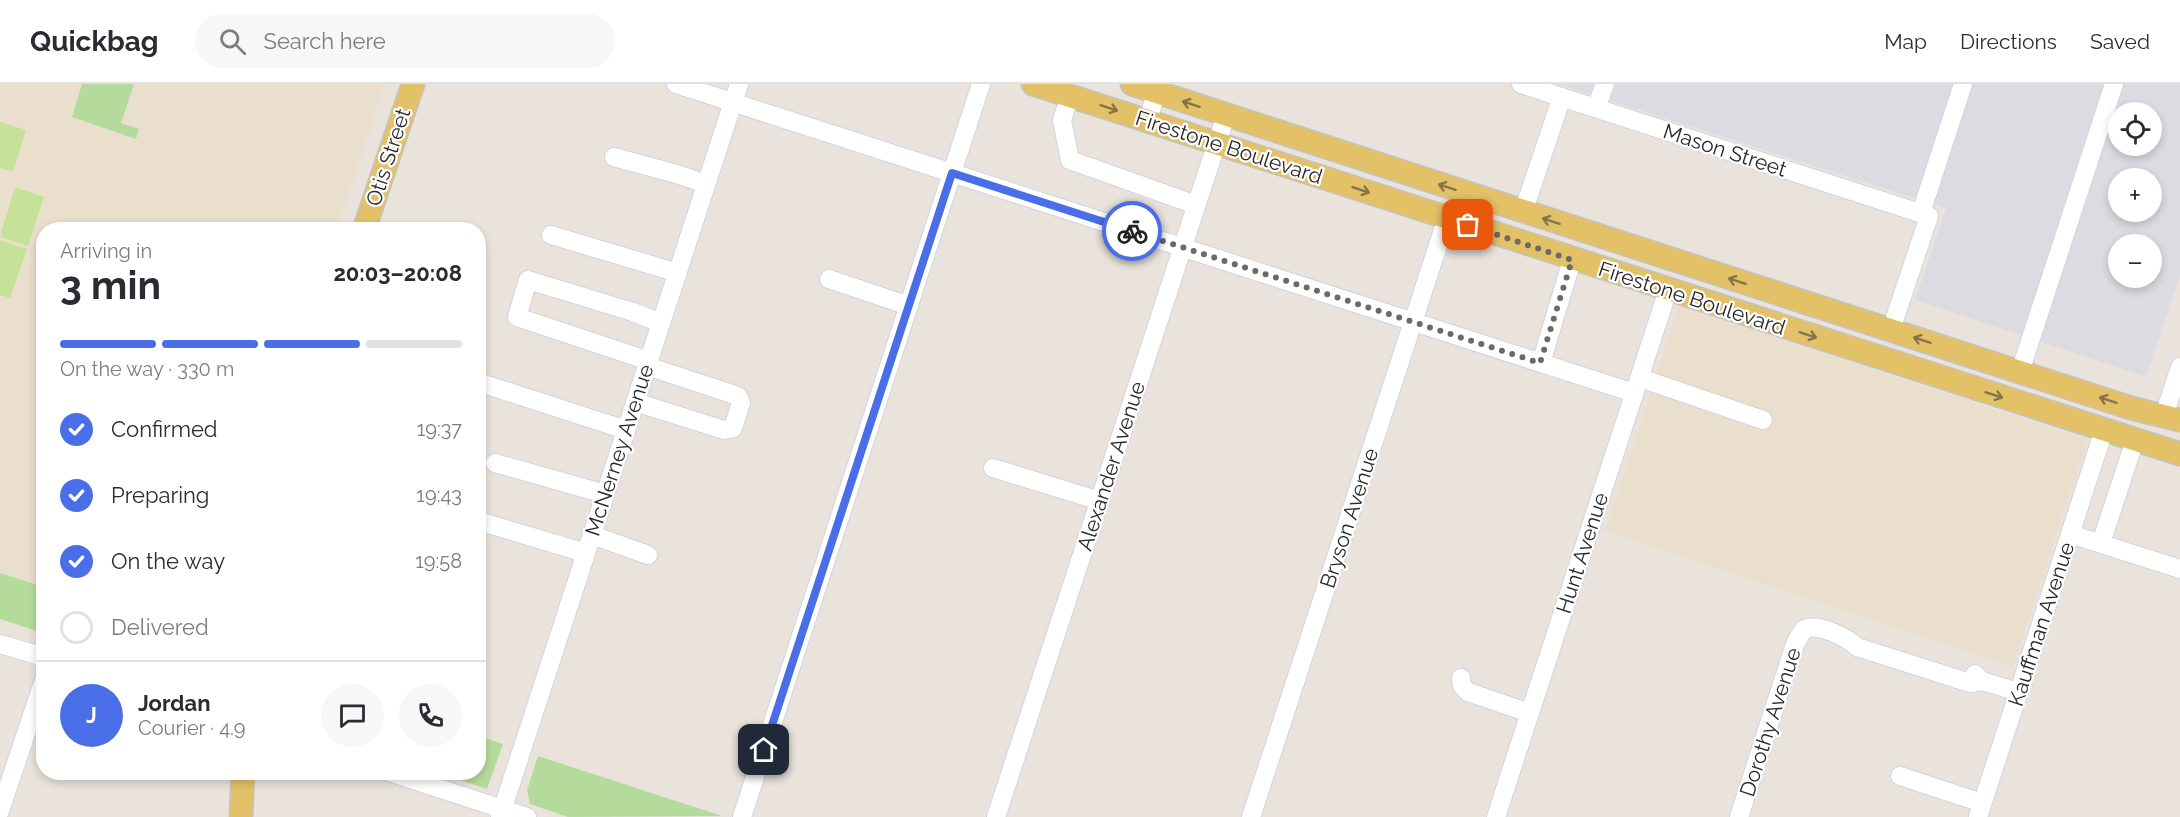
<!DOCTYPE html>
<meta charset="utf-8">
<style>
:root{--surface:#fff;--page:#f7f7f7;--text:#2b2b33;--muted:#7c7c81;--line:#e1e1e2;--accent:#4a6ee8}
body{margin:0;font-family:Raleway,sans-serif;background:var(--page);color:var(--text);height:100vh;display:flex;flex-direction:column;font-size:22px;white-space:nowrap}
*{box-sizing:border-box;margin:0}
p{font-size:20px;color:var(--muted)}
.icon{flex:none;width:33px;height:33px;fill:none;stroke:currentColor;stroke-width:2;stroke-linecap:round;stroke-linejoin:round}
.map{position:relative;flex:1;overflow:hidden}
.sheet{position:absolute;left:36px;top:138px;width:450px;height:558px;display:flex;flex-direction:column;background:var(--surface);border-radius:24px;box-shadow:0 3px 9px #0003}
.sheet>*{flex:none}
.controls{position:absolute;left:2108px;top:18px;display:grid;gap:12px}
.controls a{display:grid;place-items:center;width:54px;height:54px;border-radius:50%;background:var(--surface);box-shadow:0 3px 9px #0003;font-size:30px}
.pin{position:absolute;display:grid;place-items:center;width:51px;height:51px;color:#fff;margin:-26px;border-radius:12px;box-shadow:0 3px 9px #0006}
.courier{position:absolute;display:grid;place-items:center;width:60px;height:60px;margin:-30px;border:4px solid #4a6ee8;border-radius:50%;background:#fff;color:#222;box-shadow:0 2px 8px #0007}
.overview em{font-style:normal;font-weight:700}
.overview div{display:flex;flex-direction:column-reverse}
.overview{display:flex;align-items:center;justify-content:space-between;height:102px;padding:0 24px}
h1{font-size:39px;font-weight:700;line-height:45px}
.bar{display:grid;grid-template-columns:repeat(4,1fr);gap:9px 6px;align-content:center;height:72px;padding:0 24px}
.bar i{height:8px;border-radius:4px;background:var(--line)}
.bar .selected{background:var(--accent)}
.bar p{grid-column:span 4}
.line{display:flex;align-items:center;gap:15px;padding:0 24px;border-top:2px solid var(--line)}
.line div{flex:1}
.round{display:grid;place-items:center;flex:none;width:63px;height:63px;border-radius:32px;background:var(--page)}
ol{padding:0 24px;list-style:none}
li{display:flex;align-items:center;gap:18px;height:66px}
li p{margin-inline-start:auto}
li .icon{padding:6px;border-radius:50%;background:var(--accent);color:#fff;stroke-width:4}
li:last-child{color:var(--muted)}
li i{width:33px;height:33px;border:3px solid var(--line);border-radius:50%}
header{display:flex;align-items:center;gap:36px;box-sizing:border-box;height:84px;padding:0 30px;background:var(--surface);border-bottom:2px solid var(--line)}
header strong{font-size:28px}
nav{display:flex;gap:33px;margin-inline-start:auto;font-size:21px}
.search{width:420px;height:54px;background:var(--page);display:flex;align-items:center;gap:15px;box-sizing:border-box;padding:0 21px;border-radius:33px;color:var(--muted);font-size:22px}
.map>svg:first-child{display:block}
.industrial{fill:#dddbe2;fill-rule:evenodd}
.education{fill:#eadfcc}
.green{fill:#b4db9c}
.pitch{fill:#c6e299}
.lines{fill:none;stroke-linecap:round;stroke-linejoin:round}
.minor-casing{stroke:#d1d4e0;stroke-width:20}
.major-casing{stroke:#c3c3c3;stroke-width:25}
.minor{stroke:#fff;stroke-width:18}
.major{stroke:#e2c167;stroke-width:22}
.oneway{stroke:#857448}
.done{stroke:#6c6967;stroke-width:6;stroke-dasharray:0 10.8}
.route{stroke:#4a6ee8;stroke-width:8}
.labels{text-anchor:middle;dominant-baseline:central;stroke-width:4.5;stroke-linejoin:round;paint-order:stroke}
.street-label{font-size:21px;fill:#282828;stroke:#fff}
</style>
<header>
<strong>Quickbag</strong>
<div class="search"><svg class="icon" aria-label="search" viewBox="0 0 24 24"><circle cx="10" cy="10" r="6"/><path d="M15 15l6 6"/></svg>Search here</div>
<nav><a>Map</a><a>Directions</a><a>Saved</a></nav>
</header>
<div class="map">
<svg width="2180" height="733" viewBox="0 0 2180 733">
<rect width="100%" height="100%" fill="#e9e3db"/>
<path class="industrial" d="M 1558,0 L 2180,0 L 2180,191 L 2146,293 L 1915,216 L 1946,124 ZM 2118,28 L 2151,28 L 2151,62 L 2118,62 ZM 2118,94 L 2151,94 L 2151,128 L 2118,128 ZM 2118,160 L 2151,160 L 2151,194 L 2118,194 Z"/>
<g class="education">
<polygon points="0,0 385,0 337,145 44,146 43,549 0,535"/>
<polygon points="1679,221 2088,356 2013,582 1605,447"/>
</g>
<g class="green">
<polygon points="82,0 134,0 121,39 139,45 136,55 72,33"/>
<polygon points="0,489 43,503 43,549 0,535"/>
<polygon points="479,652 503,660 487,705 439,689 478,688"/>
<polygon points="538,672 722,732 568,733 530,720 527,706"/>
</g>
<g class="pitch">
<polygon points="0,38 26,46 13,88 0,84"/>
<polygon points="15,103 44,113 28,162 0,153"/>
<polygon points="0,156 27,165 10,214 0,211"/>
</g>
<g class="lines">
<g class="minor-casing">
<g id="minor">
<polyline points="676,0 1634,309"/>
<polyline points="1521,0 1929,132 1891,246"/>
<polyline points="1070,12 1062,36 1070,76 1196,121"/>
<polyline points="1596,24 1605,0"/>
<polyline points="1148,36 1159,0"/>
<polyline points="614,73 680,91 706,100"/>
<polyline points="1523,128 1562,13"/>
<polyline points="1921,129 1963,0"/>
<polyline points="551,151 678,189"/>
<polyline points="829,195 909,222"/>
<polyline points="649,277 517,233 528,196 633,228 661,239"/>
<polyline points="1541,279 1572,176"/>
<polyline points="2020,288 2114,0"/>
<polyline points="1640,294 1763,336"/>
<polyline points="487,301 626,346"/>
<polyline points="635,318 724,346 733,344 741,319 738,312 647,282"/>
<polyline points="2164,332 2180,283"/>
<polyline points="495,379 605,410"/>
<polyline points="993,384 1100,417"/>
<polyline points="478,437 586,469"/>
<polyline points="2070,450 2180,485"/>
<polyline points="592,451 648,471"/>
<polyline points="2101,459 2135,356"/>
<polyline points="0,560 44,573"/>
<polyline points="1975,590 1982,597 2018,608"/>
<polyline points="1461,594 1462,602 1468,608 1530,629"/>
<polyline points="389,688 527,733"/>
<polyline points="1900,692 1982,719"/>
<polyline points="0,727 44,596"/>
<polyline points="500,733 739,0"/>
<polyline points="742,733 981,0"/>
<polyline points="996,733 1226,31"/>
<polyline points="1251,733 1447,134"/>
<polyline points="1496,733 1668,206"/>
<path d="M 1739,733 L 1795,560 L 1804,545 C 1819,539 1846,553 1857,563 L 1970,599 L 1982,597"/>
<polyline points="1978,733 2104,346"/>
</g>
</g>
<g class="major-casing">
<g id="major">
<polyline points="1033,0 2180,370"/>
<polyline points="1132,0 2131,324 2180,336"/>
<polyline points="364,146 413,0"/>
<polyline points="241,733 243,688"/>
</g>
</g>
<use href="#minor" class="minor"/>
<use href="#major" class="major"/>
</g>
<defs><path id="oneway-shaft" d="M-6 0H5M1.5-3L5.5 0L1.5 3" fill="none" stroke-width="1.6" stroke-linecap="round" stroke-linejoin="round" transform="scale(1.5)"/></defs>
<g class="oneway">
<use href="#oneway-shaft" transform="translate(1191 20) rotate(-162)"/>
<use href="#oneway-shaft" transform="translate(1109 24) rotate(18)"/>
<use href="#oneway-shaft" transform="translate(1447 103) rotate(-162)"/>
<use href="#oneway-shaft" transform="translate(1361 106) rotate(18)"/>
<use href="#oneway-shaft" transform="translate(1551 137) rotate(-162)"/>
<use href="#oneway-shaft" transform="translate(1737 197) rotate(-162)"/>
<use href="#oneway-shaft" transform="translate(1808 251) rotate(18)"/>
<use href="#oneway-shaft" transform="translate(1922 256) rotate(-162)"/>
<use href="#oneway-shaft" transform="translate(1994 311) rotate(18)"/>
<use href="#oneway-shaft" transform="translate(2108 316) rotate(-162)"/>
</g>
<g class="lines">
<polyline class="done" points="1132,147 1540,279 1572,176 1468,141"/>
<polyline class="route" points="764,666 952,89 1132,147"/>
</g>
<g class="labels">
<g class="street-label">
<text transform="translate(1229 63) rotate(18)">Firestone Boulevard</text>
<text transform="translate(1725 66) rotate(18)">Mason Street</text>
<text transform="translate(388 73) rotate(-72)">Otis Street</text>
<text transform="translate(1692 214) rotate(18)">Firestone Boulevard</text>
<text transform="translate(619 366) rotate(-72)">McNerney Avenue</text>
<text transform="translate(1111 382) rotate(-72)">Alexander Avenue</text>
<text transform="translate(1349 434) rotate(-72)">Bryson Avenue</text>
<text transform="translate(1582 469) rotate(-72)">Hunt Avenue</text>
<text transform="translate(2041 540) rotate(-72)">Kauffman Avenue</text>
<text transform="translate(1770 638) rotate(-72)">Dorothy Avenue</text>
</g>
</g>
</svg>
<div class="controls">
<a><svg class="icon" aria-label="locate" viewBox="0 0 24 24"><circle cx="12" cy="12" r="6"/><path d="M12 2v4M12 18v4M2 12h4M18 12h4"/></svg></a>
<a>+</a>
<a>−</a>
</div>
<div class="pin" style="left:1468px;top:141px;background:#ea580c"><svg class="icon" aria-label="bag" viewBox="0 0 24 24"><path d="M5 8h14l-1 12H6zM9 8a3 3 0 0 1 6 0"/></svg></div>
<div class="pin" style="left:764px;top:666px;background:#1f2937"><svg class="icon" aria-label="home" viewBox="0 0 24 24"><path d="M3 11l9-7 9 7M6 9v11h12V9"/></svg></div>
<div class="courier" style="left:1132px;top:147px"><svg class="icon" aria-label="bike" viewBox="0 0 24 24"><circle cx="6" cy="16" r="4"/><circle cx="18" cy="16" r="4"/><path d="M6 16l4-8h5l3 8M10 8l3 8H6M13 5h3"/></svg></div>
<section class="sheet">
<div class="overview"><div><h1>3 min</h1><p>Arriving in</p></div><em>20:03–20:08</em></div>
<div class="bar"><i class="selected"></i><i class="selected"></i><i class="selected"></i><i></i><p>On the way · 330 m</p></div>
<ol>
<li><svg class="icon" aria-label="check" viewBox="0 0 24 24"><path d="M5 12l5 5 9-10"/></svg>Confirmed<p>19:37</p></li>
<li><svg class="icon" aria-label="check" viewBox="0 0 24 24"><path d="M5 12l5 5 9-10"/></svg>Preparing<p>19:43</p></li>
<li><svg class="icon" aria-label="check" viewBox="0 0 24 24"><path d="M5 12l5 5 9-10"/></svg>On the way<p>19:58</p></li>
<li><i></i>Delivered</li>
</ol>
<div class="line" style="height:108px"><b class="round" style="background:var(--accent);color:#fff">J</b><div><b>Jordan</b><p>Courier · 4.9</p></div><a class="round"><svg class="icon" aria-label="chat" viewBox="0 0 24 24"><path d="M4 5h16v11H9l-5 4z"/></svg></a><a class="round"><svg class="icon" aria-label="phone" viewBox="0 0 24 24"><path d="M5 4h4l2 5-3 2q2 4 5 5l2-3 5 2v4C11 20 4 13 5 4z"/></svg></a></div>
</section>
</div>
